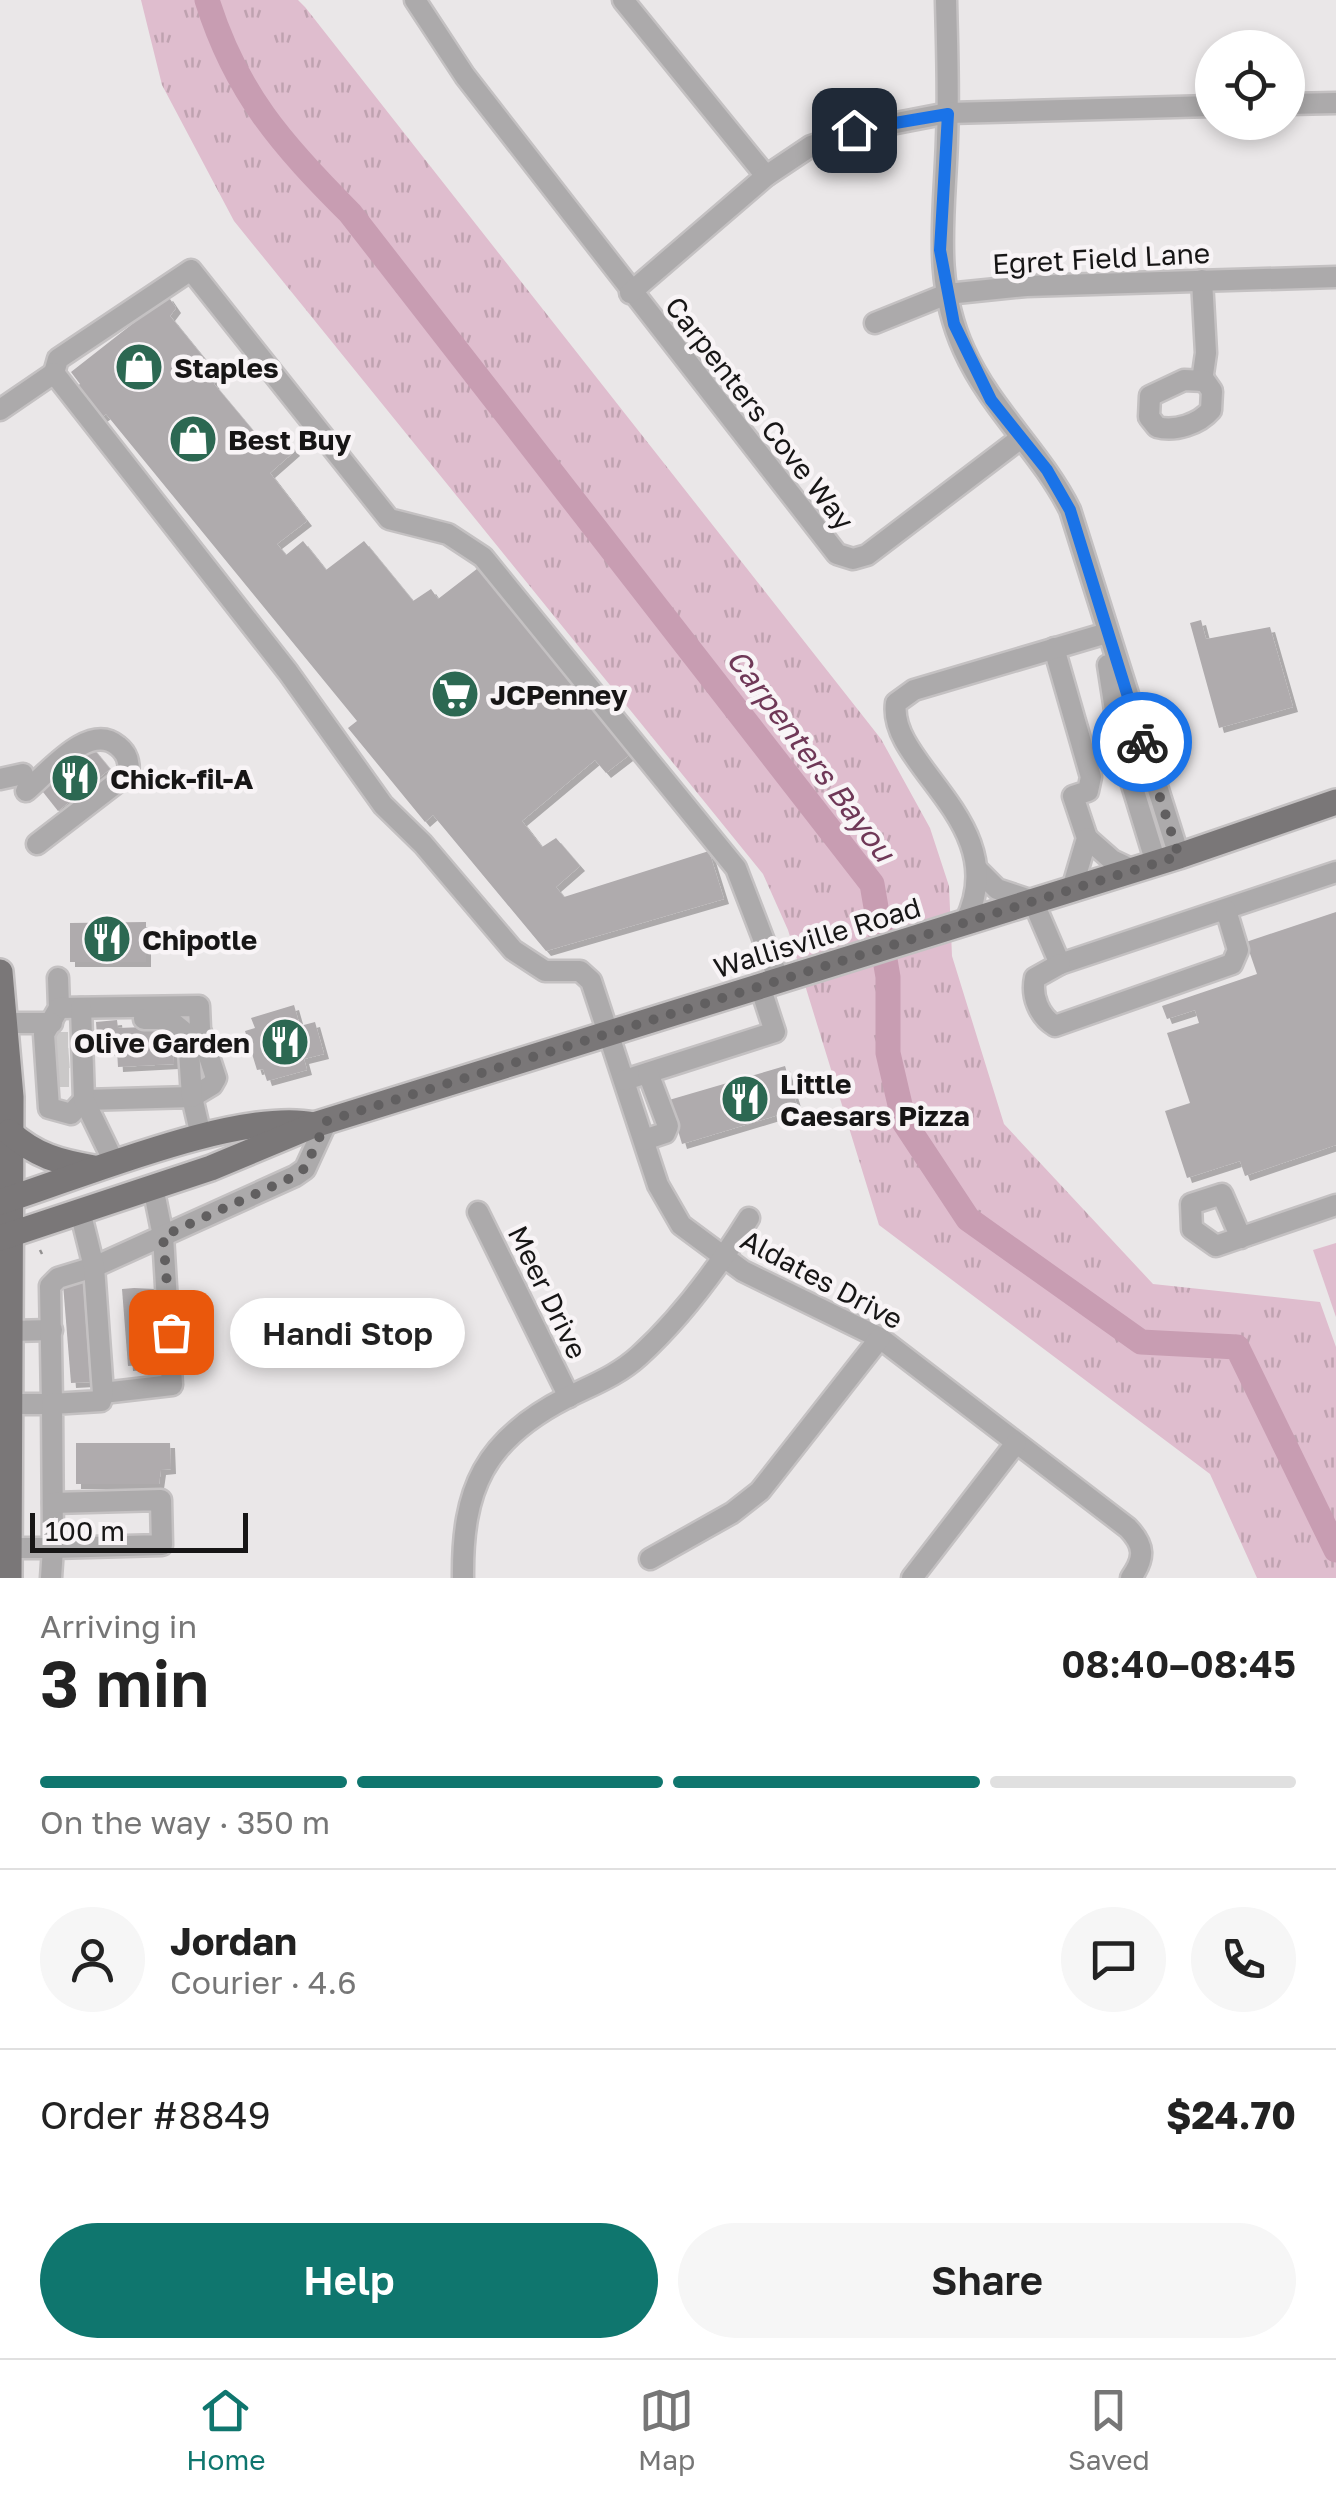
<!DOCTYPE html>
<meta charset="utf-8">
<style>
:root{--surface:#fff;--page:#f6f6f6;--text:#222;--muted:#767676;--line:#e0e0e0;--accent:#0f766e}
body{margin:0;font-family:"Golos Text",sans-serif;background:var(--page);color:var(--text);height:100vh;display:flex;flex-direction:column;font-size:38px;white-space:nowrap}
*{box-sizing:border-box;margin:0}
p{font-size:32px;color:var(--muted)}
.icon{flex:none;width:55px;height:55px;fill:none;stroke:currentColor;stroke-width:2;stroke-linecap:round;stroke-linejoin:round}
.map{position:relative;height:1578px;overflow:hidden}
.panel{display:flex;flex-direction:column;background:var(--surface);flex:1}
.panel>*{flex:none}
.controls{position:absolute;left:1195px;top:30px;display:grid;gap:20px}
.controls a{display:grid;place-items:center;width:110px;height:110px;border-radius:50%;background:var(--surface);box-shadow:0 5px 15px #0003;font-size:50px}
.scale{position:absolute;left:30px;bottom:25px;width:218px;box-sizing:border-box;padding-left:10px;border:5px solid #171616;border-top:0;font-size:28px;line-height:35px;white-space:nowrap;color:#171616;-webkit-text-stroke:8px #f8f4f6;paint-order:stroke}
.pin{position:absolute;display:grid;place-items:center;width:85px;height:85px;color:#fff;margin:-42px;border-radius:20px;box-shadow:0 5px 15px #0006}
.courier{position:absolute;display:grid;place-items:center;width:100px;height:100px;margin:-50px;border:8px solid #1a73e8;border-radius:50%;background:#fff;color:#222;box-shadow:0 2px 12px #0007}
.bubble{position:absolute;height:70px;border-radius:35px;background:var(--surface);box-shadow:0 5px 15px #0003;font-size:32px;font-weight:600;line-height:70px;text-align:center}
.head em{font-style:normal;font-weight:600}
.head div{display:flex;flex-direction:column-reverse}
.head{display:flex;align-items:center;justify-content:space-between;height:170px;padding:0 40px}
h1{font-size:65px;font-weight:600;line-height:75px}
.bar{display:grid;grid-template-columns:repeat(4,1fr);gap:15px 10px;align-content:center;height:120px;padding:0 40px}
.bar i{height:12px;border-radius:8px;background:var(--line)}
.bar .selected{background:var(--accent)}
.bar p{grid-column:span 4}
.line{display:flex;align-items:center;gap:25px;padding:0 40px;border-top:2px solid var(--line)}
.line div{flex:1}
.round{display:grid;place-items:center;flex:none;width:105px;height:105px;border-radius:52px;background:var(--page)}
.button{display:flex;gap:20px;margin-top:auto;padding:20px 40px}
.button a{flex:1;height:115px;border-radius:60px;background:var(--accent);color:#fff;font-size:40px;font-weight:600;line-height:115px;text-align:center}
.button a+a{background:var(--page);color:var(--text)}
.tabs{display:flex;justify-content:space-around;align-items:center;height:140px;border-top:2px solid var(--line);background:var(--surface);font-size:28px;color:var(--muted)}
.tabs a{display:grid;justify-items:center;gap:5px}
.tabs .selected{color:var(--accent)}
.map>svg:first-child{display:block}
.grass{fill:url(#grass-tufts)}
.park{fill:#dfbdce}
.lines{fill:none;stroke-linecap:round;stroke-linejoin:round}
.river{stroke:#c89db2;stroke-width:25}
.building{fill:#afabad;filter:url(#shadow)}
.minor-tunnel{stroke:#cac8c8;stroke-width:20;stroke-dasharray:20 10;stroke-linecap:butt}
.minor-casing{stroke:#c4c1c2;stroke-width:25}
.major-casing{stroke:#c4c1c2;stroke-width:30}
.path{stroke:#929090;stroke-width:2.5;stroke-dasharray:8 8;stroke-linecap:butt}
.minor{stroke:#acaaab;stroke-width:20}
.major{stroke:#7a7778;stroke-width:25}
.done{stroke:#615f60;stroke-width:10;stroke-dasharray:0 18}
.route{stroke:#1a73e8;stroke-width:12}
.labels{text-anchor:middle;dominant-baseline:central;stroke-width:9;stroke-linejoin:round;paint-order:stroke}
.street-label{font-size:28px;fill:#171616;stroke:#f8f4f6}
.poi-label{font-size:28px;font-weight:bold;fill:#171616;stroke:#f8f4f6;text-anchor:start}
.water-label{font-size:30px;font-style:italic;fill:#6f3857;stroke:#f8f4f6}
</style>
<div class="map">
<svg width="1336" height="1578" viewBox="0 0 1336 1578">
<defs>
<pattern id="grass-tufts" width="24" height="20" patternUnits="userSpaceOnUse" patternTransform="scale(2.5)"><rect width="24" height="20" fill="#dfbdce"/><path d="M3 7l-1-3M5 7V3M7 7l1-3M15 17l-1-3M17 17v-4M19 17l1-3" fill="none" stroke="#bfa2b0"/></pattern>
<filter id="shadow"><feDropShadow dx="5" dy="5" stdDeviation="0" flood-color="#0004"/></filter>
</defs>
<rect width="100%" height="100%" fill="#eae7e8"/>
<polygon class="grass" points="141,0 298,0 305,7 881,739 930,828 949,886 952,956 1004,1124 1153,1284 1320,1302 1336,1347 1336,1578 1257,1578 1210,1474 879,1225 788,930 763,874 234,221 162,85"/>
<polygon class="park" points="1336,1243 1336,1317 1313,1250"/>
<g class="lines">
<path class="river" d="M 207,0 C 236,93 282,145 350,213 L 872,884 L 888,977 L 888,1053 L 904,1122 L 968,1219 L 1141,1342 L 1237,1347 L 1336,1550"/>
</g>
<g class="building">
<polygon points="168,296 176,308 170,316 208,363 223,369 214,384 265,445 281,434 295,451 270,473 307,521 277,544 286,555 303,541 326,570 364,541 413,601 431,589 438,599 482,565 632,753 606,773 595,760 522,821 542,847 556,838 580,866 556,887 564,897 709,851 724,899 546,951 433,815 425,822 348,728 357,721 106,414 101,418 76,387 80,384 71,372"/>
<polygon points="1201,620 1206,639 1270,627 1293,707 1219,728 1190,623"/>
<polygon points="91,746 110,769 58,811 39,787"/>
<polygon points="1336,912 1336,1145 1245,1176 1240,1161 1187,1178 1165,1111 1190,1103 1167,1033 1199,1023 1195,1010 1167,1019 1162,1006 1257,974 1246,942"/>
<polygon points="146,922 146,962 70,962 70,923"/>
<polygon points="294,1005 300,1026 315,1022 324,1054 304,1059 307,1070 267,1081 263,1069 257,1070 245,1031 255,1028 251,1018"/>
<polygon points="117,1020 118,1028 172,1026 174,1064 118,1067 117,1050 98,1051 96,1022"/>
<polygon points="785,1066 798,1109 682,1144 669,1100"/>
<polygon points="83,1283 90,1382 71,1383 63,1284"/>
<polygon points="134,1288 155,1289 160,1364 128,1366 122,1289"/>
<polygon points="76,1443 170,1443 171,1469 161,1470 159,1484 76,1484"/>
</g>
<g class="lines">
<g class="minor-tunnel">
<polyline points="53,1042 68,1042"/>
<polyline points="55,1059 69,1058"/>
<polyline points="54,1077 69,1077"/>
</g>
<g class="minor-casing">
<g id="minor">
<polyline points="415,0 465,76 837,554 853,559 867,555 1021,438"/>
<polyline points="623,0 766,176"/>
<path d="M 946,0 C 947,46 949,92 947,139 C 945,212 932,280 964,350 C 991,410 1041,452 1070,510 L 1179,856"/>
<polyline points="1288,104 1336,103"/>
<polyline points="1202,280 1206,353 1202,381"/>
<polyline points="630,293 766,176 811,146 855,131 948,113 1212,106"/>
<polyline points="875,323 947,294 1026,286 1336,277"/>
<polyline points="54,373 58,359 191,270 389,519 448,534 483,557 736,868 779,980"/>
<path d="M 1184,380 L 1205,381 L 1212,391 L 1211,410 C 1199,424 1175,432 1157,427 L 1149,417 L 1150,396 Z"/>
<path d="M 0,410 L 54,373 L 288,672 L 383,805 L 423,844 L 513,950 L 545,971 L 580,971 L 591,981 L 658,1185 L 681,1225 L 743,1271 L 880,1338 L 1128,1528 C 1145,1546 1145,1558 1131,1578"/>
<polyline points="1054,648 1091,777 1088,791 1073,796 1087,838 1072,889"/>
<polyline points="1108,665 1121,749 1156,863"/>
<polyline points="0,779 23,774"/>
<path d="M 26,791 C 48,773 89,721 118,746 C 127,753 130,763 128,774 L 37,844"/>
<polyline points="1087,838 1112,860 1133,870"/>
<polyline points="977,869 997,889 1033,901 1060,964 1336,872"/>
<path d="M 965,922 C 1015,824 887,765 896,703 L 914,690 L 1107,633"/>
<path d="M 1060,964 L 1035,978 C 1031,996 1039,1016 1055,1026 L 1232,964 L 1238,950 L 1226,910"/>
<polyline points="58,978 59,1008 44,1034 49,1108 71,1114 84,1100 192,1097 201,1136"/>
<polyline points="59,1008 199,1006 200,1029 216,1078 212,1085 192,1097"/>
<polyline points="81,1008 84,1100 115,1164"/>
<polyline points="144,1019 168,1019 188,1035 192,1097"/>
<polyline points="7,1023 52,1023"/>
<polyline points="625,1080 775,1032 760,986"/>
<polyline points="644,1140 665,1133 668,1126 648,1073"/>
<polyline points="478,1212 569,1397"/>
<polyline points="1241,1238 1222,1194 1191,1204 1192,1229 1216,1246 1336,1205"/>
<polyline points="11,1331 52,1330"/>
<polyline points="103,1393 172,1385 163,1236 153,1187"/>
<polyline points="10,1404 52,1404 50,1286 58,1278 94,1267 295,1176 305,1169 327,1121"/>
<polyline points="11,1548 53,1548 52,1404 101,1401 103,1393 94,1267 80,1211"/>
<polyline points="650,1559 732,1513 760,1491 880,1338"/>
<polyline points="51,1578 53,1548 162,1545 161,1500 53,1503"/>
<path d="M 463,1578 C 462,1489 484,1440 566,1398 C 592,1385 617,1376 639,1356 C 682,1317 719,1266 749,1218"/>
<polyline points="912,1578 1016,1443"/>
</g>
</g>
<g class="major-casing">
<g id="major">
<polyline points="0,972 11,1097 9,1578"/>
<path d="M 9,1132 C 36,1156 59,1162 94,1168"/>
<path d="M 0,1202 C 77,1178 240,1109 314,1125"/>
<polyline points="0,1238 211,1168 314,1125 1179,856 1336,802"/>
</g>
</g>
<polyline class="path" points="40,1250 42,1254"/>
<use href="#minor" class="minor"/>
<use href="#major" class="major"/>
</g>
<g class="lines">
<polyline class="done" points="171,1332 163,1236 295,1176 305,1168 327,1121 1179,856 1142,742"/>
<polyline class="route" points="854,130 948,114 940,250 954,324 991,400 1047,470 1070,510 1142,742"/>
</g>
<defs>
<g id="shop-disc" transform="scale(2.5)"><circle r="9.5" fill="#2c6852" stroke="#f8f4f6"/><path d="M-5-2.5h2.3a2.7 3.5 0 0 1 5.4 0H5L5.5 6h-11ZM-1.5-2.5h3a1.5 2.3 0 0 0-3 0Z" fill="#fff"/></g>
<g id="supermarket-disc" transform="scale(2.5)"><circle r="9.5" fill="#2c6852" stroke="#f8f4f6"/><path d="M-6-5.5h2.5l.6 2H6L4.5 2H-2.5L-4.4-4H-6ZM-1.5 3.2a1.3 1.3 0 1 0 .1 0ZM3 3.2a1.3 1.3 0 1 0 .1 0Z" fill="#fff"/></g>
<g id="restaurant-disc" transform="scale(2.5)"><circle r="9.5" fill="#2c6852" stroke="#f8f4f6"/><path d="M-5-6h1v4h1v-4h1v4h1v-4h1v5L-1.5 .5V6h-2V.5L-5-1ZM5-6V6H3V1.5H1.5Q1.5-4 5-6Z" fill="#fff"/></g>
</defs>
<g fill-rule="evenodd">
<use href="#shop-disc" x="139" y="367"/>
<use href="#shop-disc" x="193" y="439"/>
<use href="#supermarket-disc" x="455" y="694"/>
<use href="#restaurant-disc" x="75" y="778"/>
<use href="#restaurant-disc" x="107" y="939"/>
<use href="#restaurant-disc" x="285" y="1042"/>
<use href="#restaurant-disc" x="745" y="1099"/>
</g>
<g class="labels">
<g class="street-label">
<text transform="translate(1101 258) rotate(-3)">Egret Field Lane</text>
<text transform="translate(760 413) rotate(52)">Carpenters Cove Way</text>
<text transform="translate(817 937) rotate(-17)">Wallisville Road</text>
<text transform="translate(822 1279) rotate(28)">Aldates Drive</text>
<text transform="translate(548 1292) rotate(64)">Meer Drive</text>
</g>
<g class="poi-label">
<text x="174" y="367">Staples</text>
<text x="228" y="439">Best Buy</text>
<text x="490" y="694">JCPenney</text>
<text x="110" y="778">Chick-fil-A</text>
<text x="142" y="939">Chipotle</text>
<text x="250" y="1042" text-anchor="end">Olive Garden</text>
<text x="780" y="1083">Little<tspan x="780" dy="32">Caesars Pizza</tspan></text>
</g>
<g class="water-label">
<text transform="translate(811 755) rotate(53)">Carpenters Bayou</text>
</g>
</g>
</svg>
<div class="controls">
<a><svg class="icon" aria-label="locate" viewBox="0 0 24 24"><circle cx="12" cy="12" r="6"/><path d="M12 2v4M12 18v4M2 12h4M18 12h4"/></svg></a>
</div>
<div class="scale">100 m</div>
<div class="pin" style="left:171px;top:1332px;background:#ea580c"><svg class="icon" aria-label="bag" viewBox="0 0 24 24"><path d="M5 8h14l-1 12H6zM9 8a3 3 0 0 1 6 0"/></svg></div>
<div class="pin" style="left:854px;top:130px;background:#1f2937"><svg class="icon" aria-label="home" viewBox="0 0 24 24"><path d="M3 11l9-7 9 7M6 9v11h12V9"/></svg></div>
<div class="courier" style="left:1142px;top:742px"><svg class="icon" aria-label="bike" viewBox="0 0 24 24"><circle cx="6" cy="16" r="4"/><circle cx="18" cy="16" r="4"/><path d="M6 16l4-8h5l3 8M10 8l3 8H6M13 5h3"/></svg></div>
<div class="bubble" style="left:230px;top:1298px;width:235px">Handi Stop</div>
</div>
<section class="panel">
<div class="head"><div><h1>3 min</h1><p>Arriving in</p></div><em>08:40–08:45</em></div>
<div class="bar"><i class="selected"></i><i class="selected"></i><i class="selected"></i><i></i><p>On the way · 350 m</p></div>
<div class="line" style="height:180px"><a class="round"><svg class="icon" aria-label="person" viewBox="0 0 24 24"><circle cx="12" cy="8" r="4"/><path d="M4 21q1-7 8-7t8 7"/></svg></a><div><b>Jordan</b><p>Courier · 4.6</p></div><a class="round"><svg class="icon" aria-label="chat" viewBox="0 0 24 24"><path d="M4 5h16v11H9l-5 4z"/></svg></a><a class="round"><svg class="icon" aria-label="phone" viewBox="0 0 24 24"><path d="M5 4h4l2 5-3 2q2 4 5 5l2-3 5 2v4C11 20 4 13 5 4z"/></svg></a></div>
<div class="line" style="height:130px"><div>Order #8849</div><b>$24.70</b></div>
<div class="button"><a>Help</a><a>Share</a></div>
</section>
<nav class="tabs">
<a class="selected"><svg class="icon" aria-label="home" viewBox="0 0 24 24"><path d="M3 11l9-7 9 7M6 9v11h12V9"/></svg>Home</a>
<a><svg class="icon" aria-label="map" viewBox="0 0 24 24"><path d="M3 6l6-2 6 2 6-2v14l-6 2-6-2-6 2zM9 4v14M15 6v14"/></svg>Map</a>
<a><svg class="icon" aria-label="saved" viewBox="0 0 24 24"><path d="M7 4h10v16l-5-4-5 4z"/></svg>Saved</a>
</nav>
